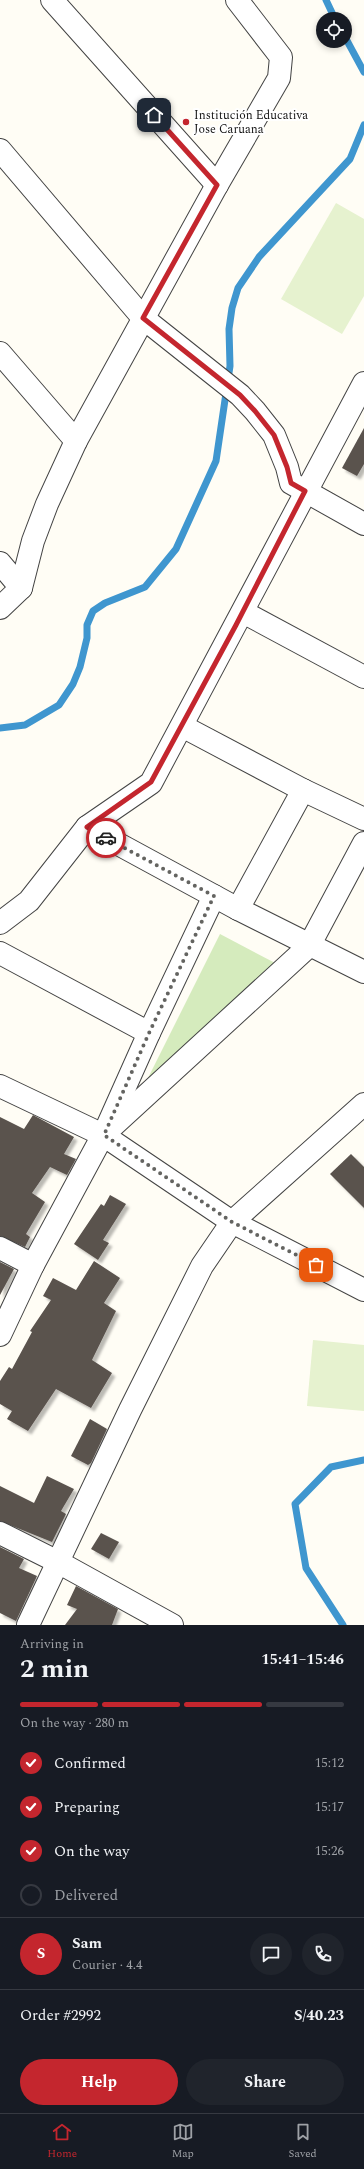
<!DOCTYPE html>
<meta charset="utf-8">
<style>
:root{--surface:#171b24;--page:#20242c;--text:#f1f3f6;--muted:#9ea1a6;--line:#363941;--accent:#c4262e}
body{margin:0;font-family:Spectral,serif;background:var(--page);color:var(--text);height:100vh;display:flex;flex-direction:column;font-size:15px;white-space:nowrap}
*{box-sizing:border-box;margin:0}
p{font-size:13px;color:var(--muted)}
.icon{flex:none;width:22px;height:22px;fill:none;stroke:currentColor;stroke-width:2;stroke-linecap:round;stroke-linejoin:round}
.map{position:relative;height:1625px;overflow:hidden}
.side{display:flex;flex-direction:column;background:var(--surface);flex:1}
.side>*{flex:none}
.buttons{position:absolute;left:316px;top:12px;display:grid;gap:8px}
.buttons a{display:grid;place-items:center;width:36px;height:36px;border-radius:50%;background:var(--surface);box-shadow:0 2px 6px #0003;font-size:20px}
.pin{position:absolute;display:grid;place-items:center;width:34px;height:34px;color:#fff;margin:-17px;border-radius:8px;box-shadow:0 2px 6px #0006}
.courier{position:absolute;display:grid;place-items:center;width:40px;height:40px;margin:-20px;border:3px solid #c4262e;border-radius:50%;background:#fff;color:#222;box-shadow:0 1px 5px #0007}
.summary em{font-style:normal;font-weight:700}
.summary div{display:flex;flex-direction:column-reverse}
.summary{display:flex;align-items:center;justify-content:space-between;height:68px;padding:0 20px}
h1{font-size:26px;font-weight:700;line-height:30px}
.bar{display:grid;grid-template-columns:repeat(4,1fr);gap:6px 4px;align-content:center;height:48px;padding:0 20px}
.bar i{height:5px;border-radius:3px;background:var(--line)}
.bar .current{background:var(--accent)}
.bar p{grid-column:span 4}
.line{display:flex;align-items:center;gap:10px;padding:0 20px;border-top:1px solid var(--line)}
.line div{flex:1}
.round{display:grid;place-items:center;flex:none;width:42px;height:42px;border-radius:21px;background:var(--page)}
ol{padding:0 20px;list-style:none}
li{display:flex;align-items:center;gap:12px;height:44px}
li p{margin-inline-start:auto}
li .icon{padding:4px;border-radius:50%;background:var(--accent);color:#fff;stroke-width:4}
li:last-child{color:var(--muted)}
li i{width:22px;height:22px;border:2px solid var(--line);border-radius:50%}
.action{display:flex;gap:8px;margin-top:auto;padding:8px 20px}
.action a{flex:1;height:46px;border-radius:24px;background:var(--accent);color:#fff;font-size:16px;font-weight:700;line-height:46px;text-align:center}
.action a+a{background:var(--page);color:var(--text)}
.menu{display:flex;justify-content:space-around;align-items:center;height:56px;border-top:1px solid var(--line);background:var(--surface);font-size:11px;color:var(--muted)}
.menu a{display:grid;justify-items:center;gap:2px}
.menu .current{color:var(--accent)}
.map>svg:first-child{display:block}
.green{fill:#d5ebbd}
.pitch{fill:#e6f2cf}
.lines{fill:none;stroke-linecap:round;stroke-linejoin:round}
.stream{stroke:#3f96cf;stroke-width:7}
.building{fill:#5a524d;filter:url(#shadow)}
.street-casing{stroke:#444;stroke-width:24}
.street{stroke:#fff;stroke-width:22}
.done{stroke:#646461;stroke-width:4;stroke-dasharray:0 7.2}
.route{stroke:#c4262e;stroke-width:5}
.poi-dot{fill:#c4262e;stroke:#fff;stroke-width:1.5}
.labels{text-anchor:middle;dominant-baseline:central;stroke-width:4;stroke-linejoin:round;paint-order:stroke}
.poi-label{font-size:12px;fill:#111;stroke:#fff;text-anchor:start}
</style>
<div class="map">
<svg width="364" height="1625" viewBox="0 0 364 1625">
<defs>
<filter id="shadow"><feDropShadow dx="3.5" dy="3.5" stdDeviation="1" flood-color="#0004"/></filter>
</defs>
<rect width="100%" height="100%" fill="#fffdf5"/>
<polygon class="green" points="220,934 277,964 141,1092"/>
<g class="pitch">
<polygon points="336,203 364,219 364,296 342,334 281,299"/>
<polygon points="313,1340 364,1345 364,1411 307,1406"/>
</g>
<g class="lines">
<g class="stream">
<polyline points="326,0 335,19"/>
<polyline points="345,37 364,72"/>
<polyline points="0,728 25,725 59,705 73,684 80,667 87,638 87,625 93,611 105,603 145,587 176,549 216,461 230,366 229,329 232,308 238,288 259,257 350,159 364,125"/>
<polyline points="343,1625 306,1568 295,1504 331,1467 364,1460"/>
</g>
</g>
<g class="building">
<polygon points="364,428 364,464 357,476 342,468"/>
<polygon points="33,1115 74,1137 64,1154 76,1159 67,1175 50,1167 32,1193 45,1202 26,1234 30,1237 25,1247 0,1236 0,1117 24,1129"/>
<polygon points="351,1154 364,1167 364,1208 330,1174"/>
<polygon points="110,1195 126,1204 103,1240 109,1243 98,1260 74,1244 101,1204 104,1206"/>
<polygon points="94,1261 120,1278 104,1303 116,1311 92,1360 112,1373 91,1408 56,1389 28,1431 7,1419 12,1411 0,1404 0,1381 9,1367 12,1369 32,1332 30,1331 51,1300 43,1296 53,1278 76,1290"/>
<polygon points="0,1262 14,1269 0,1295"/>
<polygon points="90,1419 107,1429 91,1463 88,1465 71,1456"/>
<polygon points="47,1476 74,1489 61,1511 66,1514 52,1542 0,1521 0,1486 34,1503"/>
<polygon points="101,1533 119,1542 109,1559 91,1549"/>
<polygon points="0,1547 24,1559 19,1568 37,1576 16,1621 0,1613"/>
<polygon points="76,1586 118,1609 112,1625 65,1625 77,1609 67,1605"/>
</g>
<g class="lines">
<g class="street-casing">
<g id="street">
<polyline points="52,0 217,185"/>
<polyline points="0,150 143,318 240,395 255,411 274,435 287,467 291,483 364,524"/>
<polyline points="0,353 76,441"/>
<polyline points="0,563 21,588"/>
<polyline points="0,608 21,588 33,541 47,504 76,441 217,185 279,78 281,57 237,0"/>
<polyline points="243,612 364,677"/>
<polyline points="182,726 303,790 364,819"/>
<polyline points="87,827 238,909 364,972"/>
<polyline points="238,909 303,790"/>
<polyline points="0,923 29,901 87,827 151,783 364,383"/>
<polyline points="0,953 149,1033"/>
<polyline points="0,1086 103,1135 232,1222 364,1290"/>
<polyline points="107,1127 149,1033 214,896"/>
<polyline points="0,1248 33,1265"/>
<polyline points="0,1335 33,1265 103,1135 309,946 364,843"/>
<polyline points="0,1533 58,1562 172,1625"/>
<polyline points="28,1625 130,1410 202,1266 232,1222 364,1104"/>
</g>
</g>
<use href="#street" class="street"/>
</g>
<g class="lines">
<polyline class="done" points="106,838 214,896 149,1033 104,1135 232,1222 316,1265"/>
<polyline class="route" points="106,838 87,827 151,782 236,625 305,491 291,483 287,467 274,435 255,411 240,395 143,318 217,185 154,115"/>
</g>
<circle class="poi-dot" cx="186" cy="122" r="4"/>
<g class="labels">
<g class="poi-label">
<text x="194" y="115">Institución Educativa<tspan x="194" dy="14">Jose Caruana</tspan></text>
</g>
</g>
</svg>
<div class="buttons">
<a><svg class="icon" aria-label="locate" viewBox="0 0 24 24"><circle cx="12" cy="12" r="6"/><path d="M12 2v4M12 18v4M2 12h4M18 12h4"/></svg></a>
</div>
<div class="pin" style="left:316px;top:1265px;background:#ea580c"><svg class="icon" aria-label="bag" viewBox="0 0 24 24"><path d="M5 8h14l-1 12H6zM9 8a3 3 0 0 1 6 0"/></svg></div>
<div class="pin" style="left:154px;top:115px;background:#1f2937"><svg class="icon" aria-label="home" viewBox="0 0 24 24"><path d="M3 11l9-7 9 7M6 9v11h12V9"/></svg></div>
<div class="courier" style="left:106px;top:838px"><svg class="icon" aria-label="car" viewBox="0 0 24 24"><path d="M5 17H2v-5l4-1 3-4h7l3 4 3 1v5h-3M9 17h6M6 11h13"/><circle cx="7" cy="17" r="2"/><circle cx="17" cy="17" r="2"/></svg></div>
</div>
<section class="side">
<div class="summary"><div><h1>2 min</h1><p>Arriving in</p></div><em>15:41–15:46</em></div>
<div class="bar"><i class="current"></i><i class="current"></i><i class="current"></i><i></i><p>On the way · 280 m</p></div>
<ol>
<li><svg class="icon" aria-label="check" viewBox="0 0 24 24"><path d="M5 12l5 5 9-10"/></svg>Confirmed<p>15:12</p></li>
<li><svg class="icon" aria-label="check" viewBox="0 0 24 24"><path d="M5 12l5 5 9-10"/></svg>Preparing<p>15:17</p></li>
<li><svg class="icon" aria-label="check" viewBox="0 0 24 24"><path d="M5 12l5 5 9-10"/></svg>On the way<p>15:26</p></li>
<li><i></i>Delivered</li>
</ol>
<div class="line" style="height:72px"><b class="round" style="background:var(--accent);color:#fff">S</b><div><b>Sam</b><p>Courier · 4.4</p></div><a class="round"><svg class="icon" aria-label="chat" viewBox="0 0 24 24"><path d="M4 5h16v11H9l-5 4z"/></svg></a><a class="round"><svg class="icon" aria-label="phone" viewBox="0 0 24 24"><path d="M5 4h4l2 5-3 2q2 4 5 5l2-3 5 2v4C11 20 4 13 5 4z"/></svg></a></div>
<div class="line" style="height:52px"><div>Order #2992</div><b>S/40.23</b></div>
<div class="action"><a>Help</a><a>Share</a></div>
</section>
<nav class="menu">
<a class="current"><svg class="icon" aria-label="home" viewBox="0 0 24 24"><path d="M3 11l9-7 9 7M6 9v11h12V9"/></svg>Home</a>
<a><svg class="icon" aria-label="map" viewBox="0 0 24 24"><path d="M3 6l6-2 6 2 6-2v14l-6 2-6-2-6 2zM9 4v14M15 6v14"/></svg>Map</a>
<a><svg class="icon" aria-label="saved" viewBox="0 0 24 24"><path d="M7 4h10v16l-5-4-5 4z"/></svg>Saved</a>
</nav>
